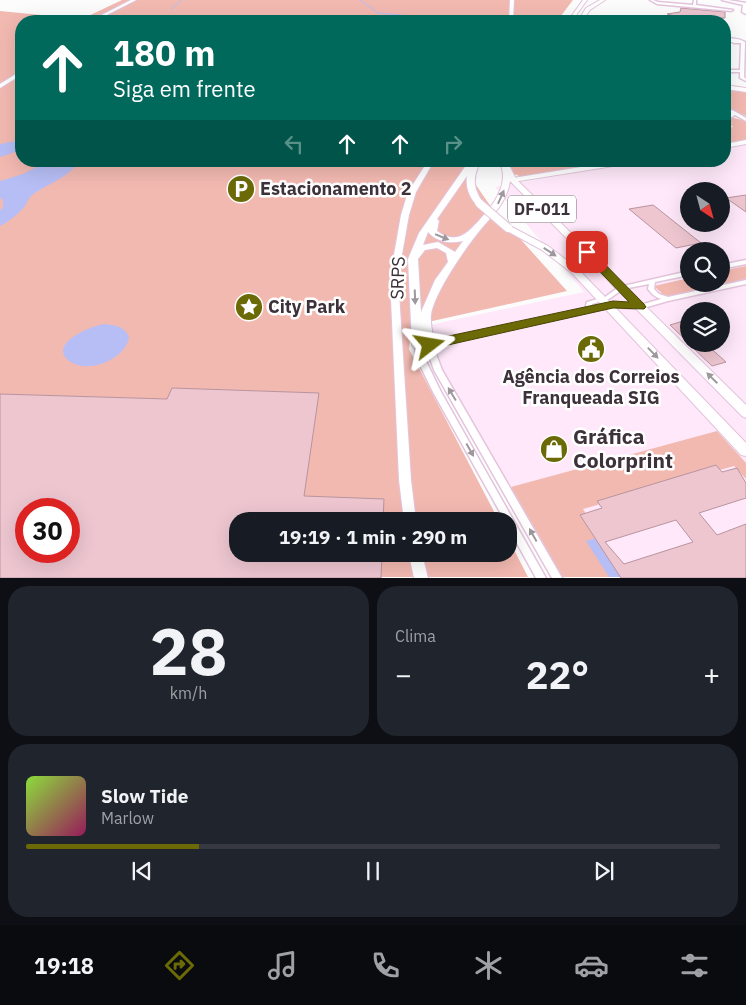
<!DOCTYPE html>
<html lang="pt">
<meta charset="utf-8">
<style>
:root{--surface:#171b24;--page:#20242c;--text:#f1f3f6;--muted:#9ea1a6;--line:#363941;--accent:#6b6a06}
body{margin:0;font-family:"IBM Plex Sans",sans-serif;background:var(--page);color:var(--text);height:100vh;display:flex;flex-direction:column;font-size:19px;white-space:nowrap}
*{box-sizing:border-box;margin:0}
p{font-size:16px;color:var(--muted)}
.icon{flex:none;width:28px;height:28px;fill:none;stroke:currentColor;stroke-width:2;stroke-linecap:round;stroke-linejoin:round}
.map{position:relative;height:578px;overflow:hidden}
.side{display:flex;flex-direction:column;gap:8px;padding:8px;background:#0d0f14;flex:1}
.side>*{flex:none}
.guide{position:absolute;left:15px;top:15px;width:716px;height:152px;border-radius:20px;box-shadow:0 5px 20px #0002;background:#00695c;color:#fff;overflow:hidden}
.needle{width:32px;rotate:144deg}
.fabs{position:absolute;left:680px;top:182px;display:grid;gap:10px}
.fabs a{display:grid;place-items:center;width:50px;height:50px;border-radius:50%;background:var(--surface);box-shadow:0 5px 20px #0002;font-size:25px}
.speed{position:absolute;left:15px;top:498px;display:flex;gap:10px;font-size:25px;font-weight:700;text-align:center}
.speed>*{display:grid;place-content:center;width:65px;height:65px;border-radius:50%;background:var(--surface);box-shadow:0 5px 20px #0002;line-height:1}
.speed .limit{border:8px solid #d22;background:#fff;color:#111}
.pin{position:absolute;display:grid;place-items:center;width:42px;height:42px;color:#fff;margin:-21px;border-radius:10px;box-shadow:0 2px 8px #0006}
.me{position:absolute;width:55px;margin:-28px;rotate:76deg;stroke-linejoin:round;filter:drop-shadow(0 0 4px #0008)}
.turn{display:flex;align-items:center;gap:18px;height:105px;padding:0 15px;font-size:22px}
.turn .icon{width:65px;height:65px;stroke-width:2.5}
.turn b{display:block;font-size:35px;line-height:42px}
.lanes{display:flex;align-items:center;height:48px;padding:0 15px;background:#0003;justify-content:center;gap:25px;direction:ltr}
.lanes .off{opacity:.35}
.big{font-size:38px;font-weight:700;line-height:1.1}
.side .widget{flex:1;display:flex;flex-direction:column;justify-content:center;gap:8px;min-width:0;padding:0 18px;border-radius:20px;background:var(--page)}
.side .dial{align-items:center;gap:0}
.dial b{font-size:65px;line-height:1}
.song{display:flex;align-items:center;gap:15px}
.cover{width:60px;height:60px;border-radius:8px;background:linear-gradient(135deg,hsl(90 70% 55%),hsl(330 70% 35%))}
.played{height:5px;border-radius:2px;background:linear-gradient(90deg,var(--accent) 25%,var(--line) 25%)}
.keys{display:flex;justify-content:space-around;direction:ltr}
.heat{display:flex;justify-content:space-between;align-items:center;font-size:28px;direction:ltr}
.side .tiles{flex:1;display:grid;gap:8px;grid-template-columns:1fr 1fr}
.widget:last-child{grid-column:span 2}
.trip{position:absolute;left:229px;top:512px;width:288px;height:50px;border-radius:20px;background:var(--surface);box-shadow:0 5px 20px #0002;font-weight:700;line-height:50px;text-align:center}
.tab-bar{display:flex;height:80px;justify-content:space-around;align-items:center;background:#090b0e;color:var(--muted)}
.tab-bar .icon{width:35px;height:35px}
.tab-bar .on{color:var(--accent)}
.tab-bar b{font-size:22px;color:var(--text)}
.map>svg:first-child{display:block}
.built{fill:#fee8f9;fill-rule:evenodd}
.green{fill:#f2b9b1;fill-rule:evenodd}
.water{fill:#b7bef5}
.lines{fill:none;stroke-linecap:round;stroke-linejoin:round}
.stream{stroke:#b7bef5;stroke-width:1}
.building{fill:#edc6d0;stroke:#b9949e;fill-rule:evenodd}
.street-casing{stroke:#e3c4dc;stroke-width:3}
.secondary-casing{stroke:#e3c4dc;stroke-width:2}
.primary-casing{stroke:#e3c4dc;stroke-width:2}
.street{fill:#fff;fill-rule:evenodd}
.secondary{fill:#fff;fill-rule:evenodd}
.primary{fill:#fff;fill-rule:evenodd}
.primary-bridge-casing{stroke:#e3c4dc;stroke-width:10;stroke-linecap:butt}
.primary-bridge{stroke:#fff;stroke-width:8}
.oneway{fill:#9e989c}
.route{fill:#6b6a06;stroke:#464504}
.labels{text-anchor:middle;stroke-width:5;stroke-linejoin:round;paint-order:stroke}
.shield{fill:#fff;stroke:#776f75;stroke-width:1}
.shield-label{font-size:16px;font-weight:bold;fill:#3d313a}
.poi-label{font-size:18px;font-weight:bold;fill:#3d313a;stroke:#fff;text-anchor:start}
.street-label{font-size:18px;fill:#3d313a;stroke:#fff}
.near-poi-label{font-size:21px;font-weight:bold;fill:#3d313a;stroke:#fff;text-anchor:start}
</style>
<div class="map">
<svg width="746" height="578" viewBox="0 0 746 578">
<rect width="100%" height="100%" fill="#fcfcfc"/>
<!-- built -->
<path class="built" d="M746 143V577H558L416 328 584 292 495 187 643 161H725V147ZM689 191H721V224H689ZM689 251H721V284H689ZM689 311H721V344H689Z"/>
<!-- green -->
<g class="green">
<path d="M122 0H573L557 21H21V161H466L465 169 489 204 567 291 428 322 411 332 409 349 499 521H238V554H508V538L528 577H0V11L82 19ZM26 509H69V551H26Z"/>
<polygon points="725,88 746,91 746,116 728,108 729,100 725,97"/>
<polygon points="725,118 734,118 746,121 746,141 725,144 725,128 733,127 725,121"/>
<polygon points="508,161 619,161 522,177 514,174"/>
<polygon points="746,266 746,279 666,297 654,286 689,278 689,284 721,284 721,271"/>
<polygon points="717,431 746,463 746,479 734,466 583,509 626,577 562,577 511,487"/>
</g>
<!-- water -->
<g class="water">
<polygon points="21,140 21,150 0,157 0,144"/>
<path d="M48 161H57L53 164 58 168 68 163V161H79C69 178 46 184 31 196 28 199 27 203 25 206 18 214 9 222 0 226V210L3 208V200L0 198V181L23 174Z"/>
<path d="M104 324C115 325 124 326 129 337 126 359 88 375 69 361 47 343 92 326 104 324Z"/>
<polygon points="599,537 625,577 609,577 586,541"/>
</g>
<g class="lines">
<!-- stream -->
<g class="stream">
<polyline points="360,0 378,13 410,16"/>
<polyline points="171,9 182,0"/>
<polyline points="419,17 472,19"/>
</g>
</g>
<!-- building -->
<g class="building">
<polygon points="681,8 725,12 725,18 715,18 715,21 675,21 674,18 678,17 667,14 680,12"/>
<polygon points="746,195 746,212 726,198"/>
<polygon points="653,205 657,208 701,243 676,248 629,209"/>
<polygon points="683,321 689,327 689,343 670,325"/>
<polygon points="689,344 706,344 726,362 712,366"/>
<path d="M172 388 319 393 304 496 384 499 383 521H238V554H382L381 578H0V394L167 399ZM26 509H69V551H26Z"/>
<path d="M716 465 722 472 737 468 746 483V498L699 513 717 535 746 524V578H621L580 515 602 508 597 501ZM676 520 693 542 624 564 605 542Z"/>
</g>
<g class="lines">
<defs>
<g id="street">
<polygon points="650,0 653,0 658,2 693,5 694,0 696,0 696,5 733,10 731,11 657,4"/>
<polygon points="722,0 728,0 746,3 746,14 742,12 743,5"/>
<path d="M725 37C733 40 737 37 745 42L744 77 746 79V81L740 78V72H725V70H740L741 43H734L725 39Z"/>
<polygon points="725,108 734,111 746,118 746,121 735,115 732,117 725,117 725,115 730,115 731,113 725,111"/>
<polygon points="746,260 746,264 721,269 721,265"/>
<path d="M689 271V275L655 282 654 289 659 294 668 297 746 280V284L668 301 640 309 613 307 433 346 442 370 562 578H552L434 370 426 347H422L425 359 441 392 546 578H536L508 527V521H505L433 392 417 359 415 345 416 343H429L585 309 587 302 605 297 619 287ZM649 284 648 289C652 294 655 297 661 299L640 305 613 303 592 308V304L609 299 623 289Z"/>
</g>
<g id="secondary">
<polygon points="131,0 136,0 95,21 90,21"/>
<polygon points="510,0 514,0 513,21 509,21"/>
<polygon points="21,71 21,75 0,88 0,84"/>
<polygon points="725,85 746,88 746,92 725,89"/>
<polygon points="746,140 746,144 725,148 725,144"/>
<polygon points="428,161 434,161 416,192 409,215 398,277 411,480 416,521 404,521 399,480 390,277 401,215 408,192"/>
<polygon points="618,161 635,161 632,163 513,182 510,180 513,178"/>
<polygon points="409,554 422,554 428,578 414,578"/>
</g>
<g id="primary">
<polygon points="583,0 587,0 572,21 568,21"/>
<polygon points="600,0 605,0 590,10 582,21 578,21 586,8"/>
<path d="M469 161H477L474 165 478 167C472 182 475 190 483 203L479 206C470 201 465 186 467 176L437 219 439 221 437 231C457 246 469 232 482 217 496 202 510 181 499 161H507L516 179 746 405V418L742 416 510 181C507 201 494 214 481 229 466 247 434 293 431 315 430 325 433 335 435 345L433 348H425L423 345 422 348H414L412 345 408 259 419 233ZM428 232C437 242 450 244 463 241L455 252 438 242 423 245ZM437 248 446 253 448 262 435 280 421 312 418 259 425 250Z"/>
<polygon points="508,225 548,246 578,269 746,443 746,456 741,455 572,273 542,250 505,230 504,228 505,226"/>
</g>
</defs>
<!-- street casing -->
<use href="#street" class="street-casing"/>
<!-- secondary casing -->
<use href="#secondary" class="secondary-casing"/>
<!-- primary casing -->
<use href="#primary" class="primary-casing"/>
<!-- street -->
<use href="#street" class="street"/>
<!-- secondary -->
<use href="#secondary" class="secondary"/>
<!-- primary -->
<use href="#primary" class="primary"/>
<defs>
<polyline id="primary-bridge" points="479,203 508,228"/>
</defs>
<!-- primary-bridge casing -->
<use href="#primary-bridge" class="primary-bridge-casing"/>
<!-- primary-bridge -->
<use href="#primary-bridge" class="primary-bridge"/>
</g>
<!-- one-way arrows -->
<defs><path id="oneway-solid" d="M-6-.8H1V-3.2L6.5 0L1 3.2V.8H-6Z" transform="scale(1.25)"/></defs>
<g class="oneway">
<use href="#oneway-solid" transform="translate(501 197) rotate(-66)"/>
<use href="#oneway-solid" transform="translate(442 237) rotate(22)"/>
<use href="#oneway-solid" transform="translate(550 252) rotate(33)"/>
<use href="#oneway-solid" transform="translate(415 297) rotate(88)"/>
<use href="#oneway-solid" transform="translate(653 353) rotate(46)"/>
<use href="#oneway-solid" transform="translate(712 378) rotate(-135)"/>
<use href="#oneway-solid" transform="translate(452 394) rotate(-121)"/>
<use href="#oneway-solid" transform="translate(470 450) rotate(61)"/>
<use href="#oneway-solid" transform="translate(533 535) rotate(-119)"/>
</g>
<!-- route -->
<polygon class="route" points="587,249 591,250 644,304 646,307 644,309 613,308 430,349 423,345 430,340 613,301 629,302 583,254 582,252"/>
<!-- icons -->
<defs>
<symbol id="parking-disc" viewBox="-11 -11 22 22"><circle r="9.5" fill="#6b6a06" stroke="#fff"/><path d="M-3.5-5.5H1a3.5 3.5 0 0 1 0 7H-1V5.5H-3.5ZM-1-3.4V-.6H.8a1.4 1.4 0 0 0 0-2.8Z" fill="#fff"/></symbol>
<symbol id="sight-disc" viewBox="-11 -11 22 22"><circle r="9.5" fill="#6b6a06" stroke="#fff"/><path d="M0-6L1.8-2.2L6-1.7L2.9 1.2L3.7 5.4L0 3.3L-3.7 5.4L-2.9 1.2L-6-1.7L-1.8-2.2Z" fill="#fff"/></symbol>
<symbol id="civic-disc" viewBox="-11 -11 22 22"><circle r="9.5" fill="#6b6a06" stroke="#fff"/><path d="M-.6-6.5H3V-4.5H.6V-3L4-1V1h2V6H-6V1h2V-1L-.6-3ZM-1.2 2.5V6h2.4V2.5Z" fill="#fff"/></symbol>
<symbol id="shop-disc" viewBox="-11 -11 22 22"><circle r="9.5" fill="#6b6a06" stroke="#fff"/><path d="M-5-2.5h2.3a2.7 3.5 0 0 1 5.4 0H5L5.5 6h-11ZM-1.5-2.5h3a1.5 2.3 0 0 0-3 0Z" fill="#fff"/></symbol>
</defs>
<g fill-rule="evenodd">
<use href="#parking-disc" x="225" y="173" width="32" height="32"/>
<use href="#sight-disc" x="233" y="291" width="32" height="32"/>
<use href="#civic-disc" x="575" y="333" width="32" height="32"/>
<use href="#shop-disc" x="538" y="433" width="32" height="32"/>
</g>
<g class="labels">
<!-- shield labels -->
<rect class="shield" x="508" y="195.5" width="68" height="27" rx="4"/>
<g class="shield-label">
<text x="542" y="215">DF-011</text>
</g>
<!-- poi labels -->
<g class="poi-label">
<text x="260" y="195">Estacionamento 2</text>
<text x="268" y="313">City Park</text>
<text x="591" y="383" text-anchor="middle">Agência dos Correios<tspan x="591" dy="21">Franqueada SIG</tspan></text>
</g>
<!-- street labels -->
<g class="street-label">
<text transform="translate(398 278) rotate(-88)" y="6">SRPS</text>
</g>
<!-- near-poi labels -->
<g class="near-poi-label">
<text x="573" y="444">Gráfica<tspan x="573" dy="24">Colorprint</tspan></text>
</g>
</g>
</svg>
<div class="fabs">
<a><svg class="needle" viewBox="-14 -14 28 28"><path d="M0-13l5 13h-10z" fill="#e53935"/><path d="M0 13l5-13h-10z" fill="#9ea1a6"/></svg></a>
<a><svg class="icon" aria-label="search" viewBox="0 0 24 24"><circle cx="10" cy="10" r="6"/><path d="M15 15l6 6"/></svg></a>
<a><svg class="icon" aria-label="layers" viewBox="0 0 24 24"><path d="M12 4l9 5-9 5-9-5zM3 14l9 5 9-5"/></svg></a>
</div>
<div class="speed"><div class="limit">30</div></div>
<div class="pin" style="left:587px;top:252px;background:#d93025"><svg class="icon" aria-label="arrive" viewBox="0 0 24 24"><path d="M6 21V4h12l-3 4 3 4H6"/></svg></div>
<svg class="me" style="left:430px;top:345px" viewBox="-20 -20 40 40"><path d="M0-17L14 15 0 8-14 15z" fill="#6b6a06" stroke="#fff" stroke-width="4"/></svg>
<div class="trip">19:19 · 1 min · 290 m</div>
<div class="guide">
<div class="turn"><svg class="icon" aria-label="ahead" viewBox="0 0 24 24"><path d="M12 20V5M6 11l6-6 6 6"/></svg><div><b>180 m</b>Siga em frente</div></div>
<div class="lanes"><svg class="icon off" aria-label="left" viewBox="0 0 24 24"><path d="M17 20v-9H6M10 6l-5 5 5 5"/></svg><svg class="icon" aria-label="ahead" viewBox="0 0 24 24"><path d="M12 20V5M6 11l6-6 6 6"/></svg><svg class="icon" aria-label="ahead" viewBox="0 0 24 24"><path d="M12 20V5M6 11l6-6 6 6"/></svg><svg class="icon off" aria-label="right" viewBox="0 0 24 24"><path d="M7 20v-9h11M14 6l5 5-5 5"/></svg></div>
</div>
</div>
<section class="side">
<div class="tiles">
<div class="widget dial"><b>28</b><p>km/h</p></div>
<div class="widget"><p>Clima</p>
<div class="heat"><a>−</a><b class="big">22°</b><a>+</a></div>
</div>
<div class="widget">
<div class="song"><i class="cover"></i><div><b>Slow Tide</b><p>Marlow</p></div></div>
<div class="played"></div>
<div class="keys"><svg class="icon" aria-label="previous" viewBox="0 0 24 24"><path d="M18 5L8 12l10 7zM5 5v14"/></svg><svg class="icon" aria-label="pause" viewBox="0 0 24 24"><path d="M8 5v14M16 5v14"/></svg><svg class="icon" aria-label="next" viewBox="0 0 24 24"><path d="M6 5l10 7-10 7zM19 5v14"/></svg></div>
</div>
</div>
</section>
<nav class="tab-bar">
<b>19:18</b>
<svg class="icon on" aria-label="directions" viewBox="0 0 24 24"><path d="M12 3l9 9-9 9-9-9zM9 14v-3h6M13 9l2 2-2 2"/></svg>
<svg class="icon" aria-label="music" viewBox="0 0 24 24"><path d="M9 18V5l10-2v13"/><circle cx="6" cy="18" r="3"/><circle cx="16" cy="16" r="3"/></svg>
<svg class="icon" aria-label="phone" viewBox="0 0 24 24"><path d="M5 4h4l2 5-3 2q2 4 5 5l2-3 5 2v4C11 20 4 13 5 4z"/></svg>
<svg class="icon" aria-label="climate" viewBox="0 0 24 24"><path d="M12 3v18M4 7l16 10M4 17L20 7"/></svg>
<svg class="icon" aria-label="car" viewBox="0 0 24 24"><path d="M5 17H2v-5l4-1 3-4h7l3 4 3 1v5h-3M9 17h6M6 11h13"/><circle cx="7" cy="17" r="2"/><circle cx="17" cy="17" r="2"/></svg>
<svg class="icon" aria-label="filters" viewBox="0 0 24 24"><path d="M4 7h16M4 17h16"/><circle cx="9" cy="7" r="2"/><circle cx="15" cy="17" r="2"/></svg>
</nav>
